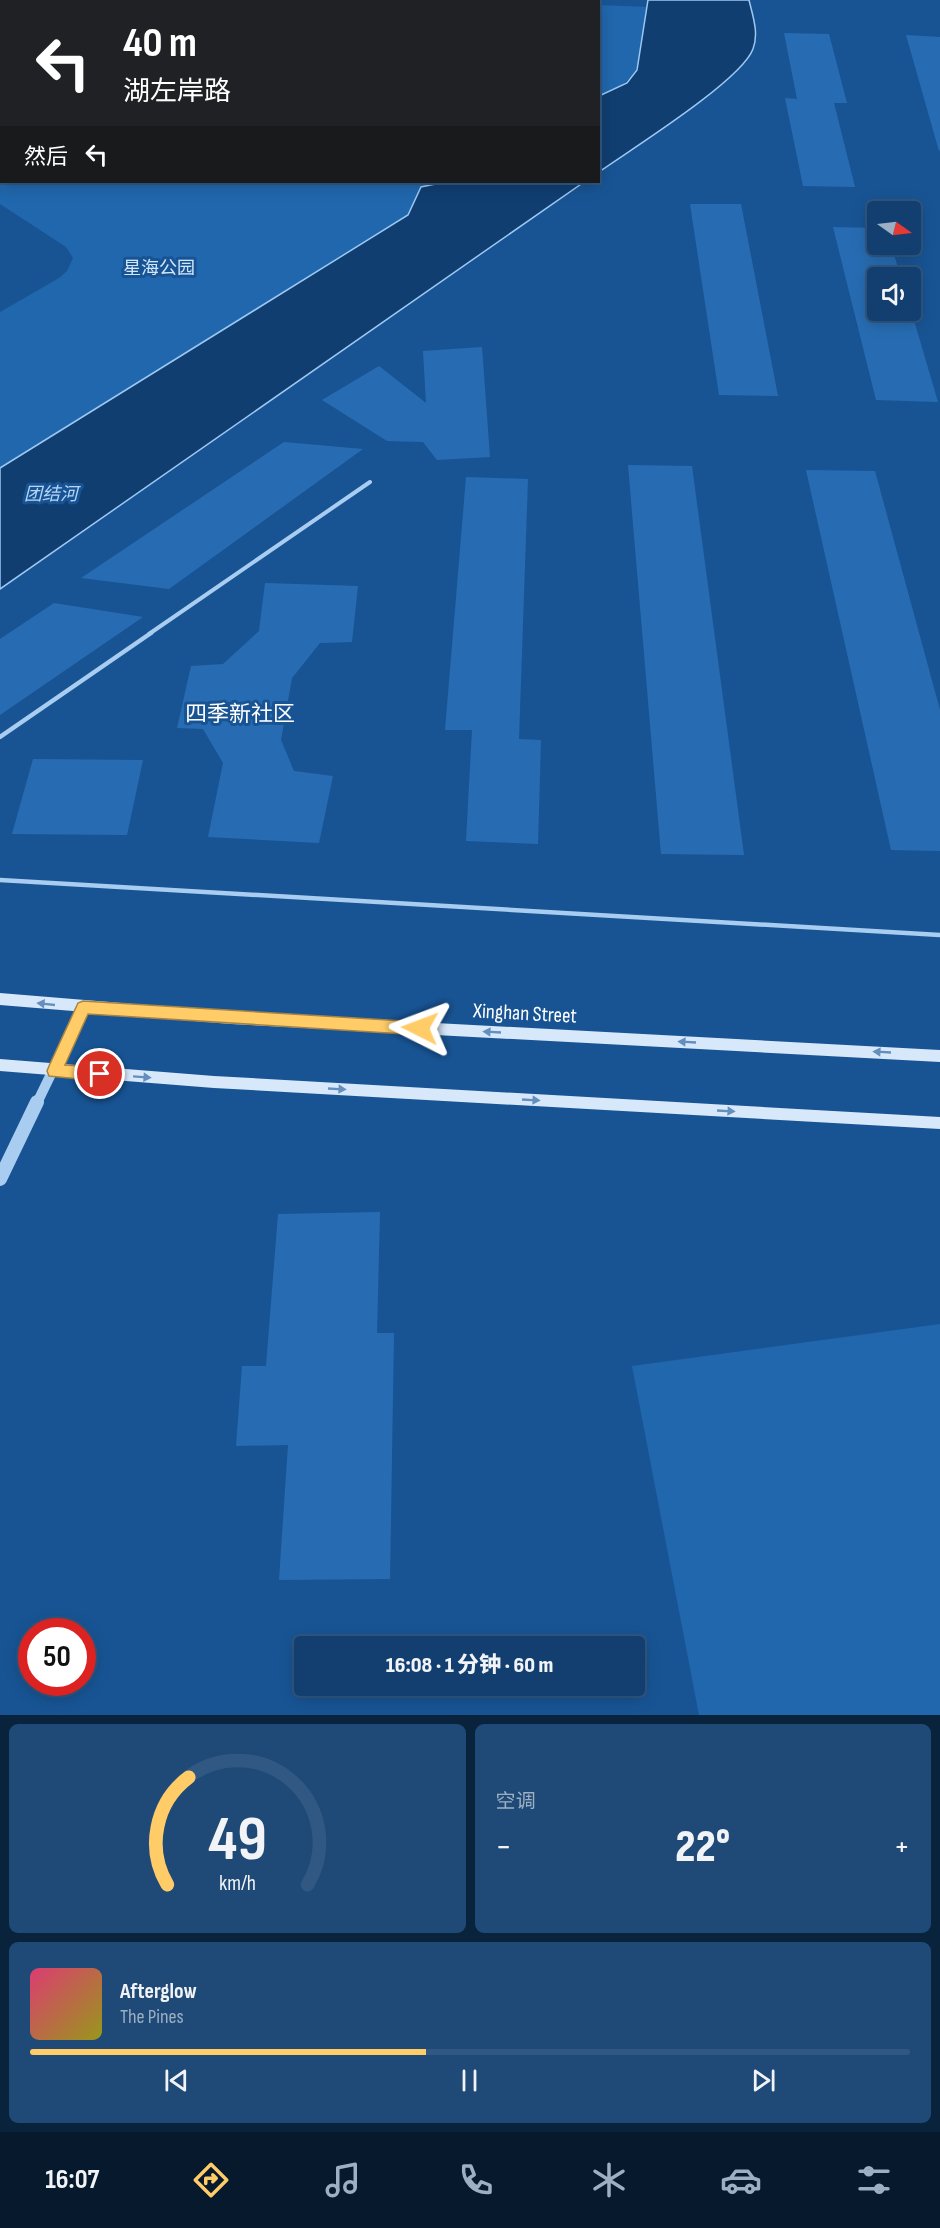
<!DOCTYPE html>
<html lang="zh">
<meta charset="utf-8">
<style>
:root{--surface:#123f6f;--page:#1f4a77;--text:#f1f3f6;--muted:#9cafc3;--line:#315882;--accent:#ffcc68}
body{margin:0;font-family:"Sofia Sans Condensed","Noto Sans SC",sans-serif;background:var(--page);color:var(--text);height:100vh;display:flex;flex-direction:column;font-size:22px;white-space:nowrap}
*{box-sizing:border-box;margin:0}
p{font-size:20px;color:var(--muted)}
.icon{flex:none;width:33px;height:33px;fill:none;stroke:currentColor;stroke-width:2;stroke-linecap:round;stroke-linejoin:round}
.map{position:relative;height:1715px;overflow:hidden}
.panel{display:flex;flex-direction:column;gap:9px;padding:9px;background:#0a233d;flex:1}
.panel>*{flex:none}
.guide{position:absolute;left:0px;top:0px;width:600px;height:183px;box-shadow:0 3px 15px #0003,0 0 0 2px var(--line);background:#202124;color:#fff;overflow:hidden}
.needle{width:39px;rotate:104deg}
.buttons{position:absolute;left:867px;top:201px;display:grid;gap:12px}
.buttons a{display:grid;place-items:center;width:54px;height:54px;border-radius:6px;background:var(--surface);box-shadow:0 3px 15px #0003,0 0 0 2px var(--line);font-size:30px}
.speed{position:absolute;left:18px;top:1618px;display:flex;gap:12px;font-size:30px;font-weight:700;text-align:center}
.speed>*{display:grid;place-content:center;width:78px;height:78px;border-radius:50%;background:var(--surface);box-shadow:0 3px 15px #0003,0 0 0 2px var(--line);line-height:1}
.speed .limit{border:9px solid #d22;background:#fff;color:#111}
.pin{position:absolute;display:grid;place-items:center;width:51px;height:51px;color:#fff;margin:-26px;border:3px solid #fff;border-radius:50%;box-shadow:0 2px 6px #0007}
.me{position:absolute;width:66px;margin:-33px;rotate:273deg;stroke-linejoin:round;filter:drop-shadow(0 0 4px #0008)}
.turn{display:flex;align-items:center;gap:21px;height:126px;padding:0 24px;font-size:27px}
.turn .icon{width:78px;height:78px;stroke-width:2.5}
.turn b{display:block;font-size:42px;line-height:51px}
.then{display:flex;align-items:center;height:57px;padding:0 24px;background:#0003;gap:12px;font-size:22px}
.big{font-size:45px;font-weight:800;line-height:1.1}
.panel .card{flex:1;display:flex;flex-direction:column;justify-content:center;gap:9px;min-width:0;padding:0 21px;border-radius:9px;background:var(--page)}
.panel .dial{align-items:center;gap:0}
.dial svg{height:156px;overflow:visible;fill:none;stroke:var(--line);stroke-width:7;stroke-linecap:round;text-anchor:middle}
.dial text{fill:var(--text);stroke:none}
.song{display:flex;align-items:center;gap:18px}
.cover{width:72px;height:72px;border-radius:9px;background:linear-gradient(135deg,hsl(340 70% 55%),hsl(60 70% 35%))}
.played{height:6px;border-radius:3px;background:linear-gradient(90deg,var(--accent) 45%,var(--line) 45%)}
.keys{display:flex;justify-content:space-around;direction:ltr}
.heat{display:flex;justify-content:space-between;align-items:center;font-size:33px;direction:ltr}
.panel .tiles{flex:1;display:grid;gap:9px;grid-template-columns:1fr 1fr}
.card:last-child{grid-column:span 2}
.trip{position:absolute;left:294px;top:1636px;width:351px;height:60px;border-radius:6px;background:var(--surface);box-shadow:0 3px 15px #0003,0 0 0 2px var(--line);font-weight:800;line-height:60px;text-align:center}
.tab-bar{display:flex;height:96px;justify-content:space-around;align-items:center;background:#07192c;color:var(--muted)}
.tab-bar .icon{width:42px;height:42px}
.tab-bar .on{color:var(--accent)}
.tab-bar b{font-size:27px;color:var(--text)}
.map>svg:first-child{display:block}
.green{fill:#2167ad}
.water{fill:#103e71;stroke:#9cc8f2;stroke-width:1.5}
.building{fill:#276cb2}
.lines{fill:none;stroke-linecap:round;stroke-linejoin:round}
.service-far1{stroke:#a9cdf0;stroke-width:4}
.service{stroke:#a9cdf0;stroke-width:4.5}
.tertiary-far1{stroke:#a9cdf0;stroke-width:10}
.tertiary{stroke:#a9cdf0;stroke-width:14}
.secondary{fill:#d7e8fb;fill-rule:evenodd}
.oneway{fill:#648fbd}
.route{fill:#ffcc68;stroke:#a68544;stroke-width:1.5}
.labels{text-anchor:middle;stroke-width:6;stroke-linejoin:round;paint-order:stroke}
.far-park-label{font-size:18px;fill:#d0e6fb;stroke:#185494}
.far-water-label{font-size:18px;font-style:italic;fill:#b5d6f7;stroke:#185494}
.street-label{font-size:21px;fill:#fff;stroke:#185494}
.neighbourhood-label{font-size:22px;fill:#fff;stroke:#185494}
</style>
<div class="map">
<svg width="940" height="1715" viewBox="0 0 940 1715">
<rect width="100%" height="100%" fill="#185494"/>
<!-- green -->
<g class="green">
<polygon points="12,0 486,0 517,1 10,1"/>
<path d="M599 5 649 7C641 52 648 79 599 96Z"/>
<polygon points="1,9 2,182 445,182 421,187 408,215 0,468 0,312 59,278 67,271 73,258 66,247 0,204"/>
<polygon points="940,1324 940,1715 699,1715 632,1366"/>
</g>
<!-- water -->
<g class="water">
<path d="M648 0H749C753 17 759 33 753 49 741 81 630 150 599 172V96L627 83 637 70Z"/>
<polygon points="445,182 584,182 0,589 0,468 408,215 421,187"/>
</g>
<!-- building -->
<g class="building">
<polygon points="784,33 829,34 847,103 834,103 855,187 803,186 785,98 797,99"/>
<polygon points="906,35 940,37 940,150 939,151"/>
<polygon points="690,204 741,204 778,396 719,395"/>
<polygon points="833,227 878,228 878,244 891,244 901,278 878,278 878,310 911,310 938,402 876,400"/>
<polygon points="482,347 490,457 437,460 423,442 387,441 322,400 379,366 426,403 423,351"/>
<polygon points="284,442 363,449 169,589 81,578"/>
<polygon points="628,465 692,466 744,855 661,854"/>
<polygon points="806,470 875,471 940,710 940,851 891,850"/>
<polygon points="466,477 528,479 519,739 541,740 538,844 466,841 472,730 445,730"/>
<polygon points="265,583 358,586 352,642 320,643 292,678 281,740 294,771 333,776 319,843 208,837 223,763 203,729 177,728 191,666 223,664 259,631"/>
<polygon points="54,603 143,617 0,715 0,639"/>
<polygon points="33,759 143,760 127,835 12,834"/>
<polygon points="380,1212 377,1333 394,1333 390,1579 279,1580 288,1445 236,1446 242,1366 266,1366 278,1214"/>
</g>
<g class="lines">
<!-- service-far1 -->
<polyline class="service-far1" points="149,634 370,482"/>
<!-- service -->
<g class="service">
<polyline points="0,737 151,633"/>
<polyline points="0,880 940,935"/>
</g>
<!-- tertiary-far1 -->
<polyline class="tertiary-far1" points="37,1103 83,1008"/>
<!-- tertiary -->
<polyline class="tertiary" points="0,1179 37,1102"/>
<!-- secondary -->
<g class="secondary">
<polygon points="0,993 231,1012 940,1050 940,1062 231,1024 0,1005"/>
<polygon points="0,1059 214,1076 940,1117 940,1129 214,1088 0,1071"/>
</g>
</g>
<!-- one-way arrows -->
<defs><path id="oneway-solid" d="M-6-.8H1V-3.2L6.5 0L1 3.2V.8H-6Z" transform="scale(1.5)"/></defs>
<g class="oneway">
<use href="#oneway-solid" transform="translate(46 1004) rotate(-174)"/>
<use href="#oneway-solid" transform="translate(492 1032) rotate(-177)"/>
<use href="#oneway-solid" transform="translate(687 1042) rotate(-177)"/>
<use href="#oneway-solid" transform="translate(882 1052) rotate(-177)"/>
<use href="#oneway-solid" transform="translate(142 1077) rotate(4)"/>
<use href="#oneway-solid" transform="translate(337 1089) rotate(3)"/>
<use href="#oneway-solid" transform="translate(531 1100) rotate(3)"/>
<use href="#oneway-solid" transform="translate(726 1111) rotate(3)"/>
</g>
<!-- route -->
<polygon class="route" points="83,1001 420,1022 425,1024 428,1028 425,1033 420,1035 88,1014 65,1065 100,1067 105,1069 108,1074 105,1079 100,1081 49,1076 47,1071 49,1066 78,1003"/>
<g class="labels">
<!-- far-park labels -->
<g class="far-park-label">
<text x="159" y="274">星海公园</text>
</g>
<!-- far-water labels -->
<g class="far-water-label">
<text x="51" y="500">团结河</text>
</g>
<!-- street labels -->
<g class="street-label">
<text transform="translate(525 1013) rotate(3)" y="7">Xinghan Street</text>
</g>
<!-- neighbourhood labels -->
<g class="neighbourhood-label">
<text x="240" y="721">四季新社区</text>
</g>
</g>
</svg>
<div class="buttons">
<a><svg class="needle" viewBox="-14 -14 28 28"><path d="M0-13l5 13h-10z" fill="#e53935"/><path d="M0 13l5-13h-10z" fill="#9cafc3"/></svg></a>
<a><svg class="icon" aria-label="sound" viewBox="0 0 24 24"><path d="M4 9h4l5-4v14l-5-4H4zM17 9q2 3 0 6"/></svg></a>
</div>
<div class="speed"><div class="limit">50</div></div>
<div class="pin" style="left:100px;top:1074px;background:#d93025"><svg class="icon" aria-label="arrive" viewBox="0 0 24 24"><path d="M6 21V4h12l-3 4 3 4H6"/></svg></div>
<svg class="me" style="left:420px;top:1028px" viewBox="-20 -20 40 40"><path d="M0-17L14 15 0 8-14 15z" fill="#ffcc68" stroke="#fff" stroke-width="4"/></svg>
<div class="trip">16:08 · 1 分钟 · 60 m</div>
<div class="guide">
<div class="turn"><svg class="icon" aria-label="left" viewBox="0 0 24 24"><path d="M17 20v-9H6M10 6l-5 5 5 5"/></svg><div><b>40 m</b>湖左岸路</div></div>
<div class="then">然后<svg class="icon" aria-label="left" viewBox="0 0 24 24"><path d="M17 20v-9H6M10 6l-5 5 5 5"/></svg></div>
</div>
</div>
<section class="panel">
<div class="tiles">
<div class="card dial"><svg viewBox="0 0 100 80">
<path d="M14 69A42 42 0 1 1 86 69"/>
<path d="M14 69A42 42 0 0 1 25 14" stroke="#ffcc68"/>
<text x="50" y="56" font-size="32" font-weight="700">49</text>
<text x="50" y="72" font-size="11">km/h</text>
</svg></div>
<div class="card"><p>空调</p>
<div class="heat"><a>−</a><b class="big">22°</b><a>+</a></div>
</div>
<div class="card">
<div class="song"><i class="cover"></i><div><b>Afterglow</b><p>The Pines</p></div></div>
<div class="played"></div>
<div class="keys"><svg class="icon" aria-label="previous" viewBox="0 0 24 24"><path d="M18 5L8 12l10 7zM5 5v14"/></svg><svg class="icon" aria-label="pause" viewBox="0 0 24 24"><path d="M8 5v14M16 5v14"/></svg><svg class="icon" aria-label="next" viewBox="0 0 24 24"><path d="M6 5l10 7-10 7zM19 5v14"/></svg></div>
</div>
</div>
</section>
<nav class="tab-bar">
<b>16:07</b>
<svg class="icon on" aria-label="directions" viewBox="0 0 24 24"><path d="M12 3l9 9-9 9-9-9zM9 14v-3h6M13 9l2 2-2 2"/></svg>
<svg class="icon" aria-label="music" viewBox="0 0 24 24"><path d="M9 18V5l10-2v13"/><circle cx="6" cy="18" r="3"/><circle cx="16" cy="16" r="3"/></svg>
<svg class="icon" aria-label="phone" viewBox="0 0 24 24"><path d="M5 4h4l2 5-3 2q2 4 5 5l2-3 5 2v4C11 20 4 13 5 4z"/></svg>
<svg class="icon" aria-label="climate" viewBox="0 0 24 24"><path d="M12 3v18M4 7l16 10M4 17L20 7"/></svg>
<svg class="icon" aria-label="car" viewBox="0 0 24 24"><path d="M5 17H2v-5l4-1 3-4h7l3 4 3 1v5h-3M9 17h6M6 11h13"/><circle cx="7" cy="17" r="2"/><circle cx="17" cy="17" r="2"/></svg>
<svg class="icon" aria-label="filters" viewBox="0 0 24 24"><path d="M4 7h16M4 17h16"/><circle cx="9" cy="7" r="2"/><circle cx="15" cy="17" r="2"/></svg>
</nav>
